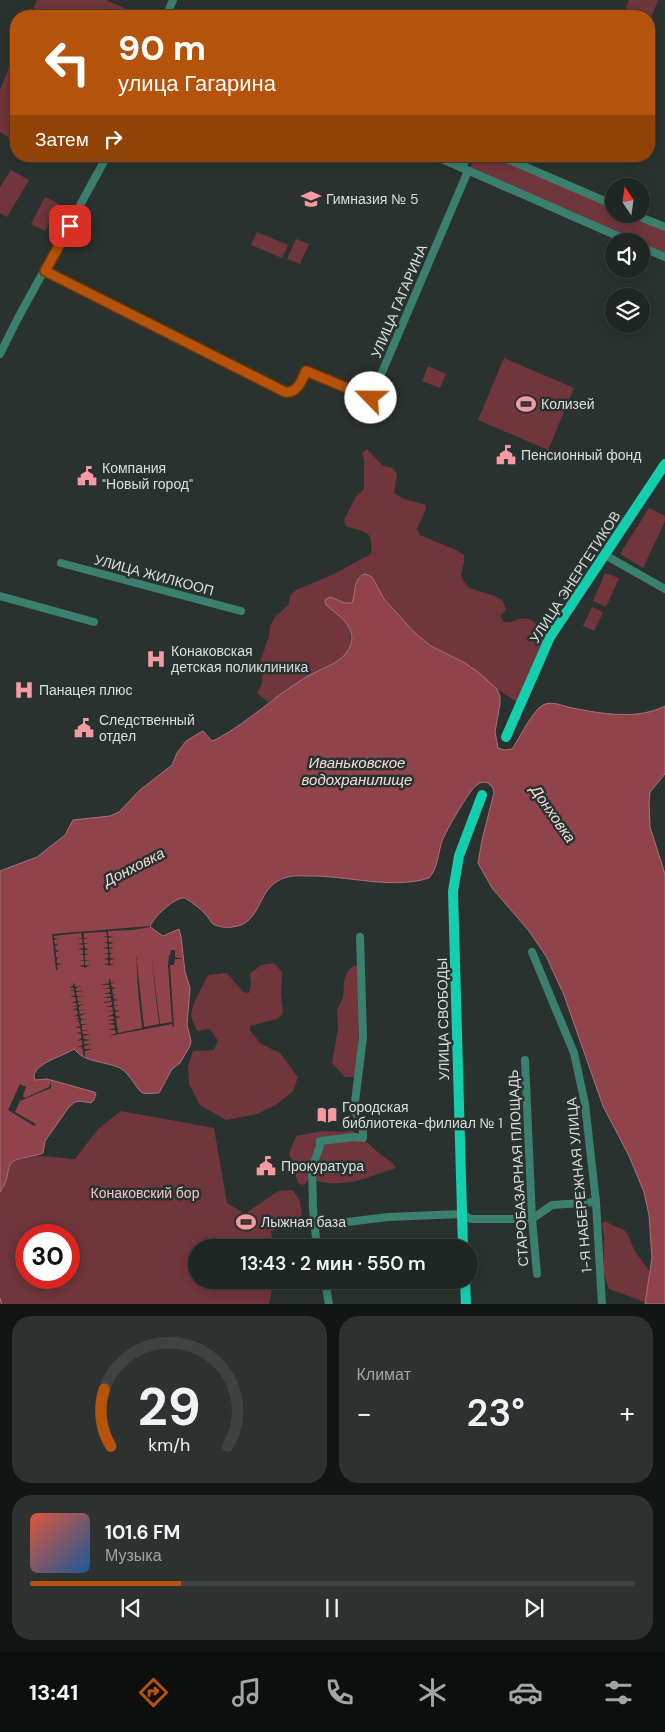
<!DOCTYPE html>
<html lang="ru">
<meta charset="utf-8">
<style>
:root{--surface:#202624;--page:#2d3231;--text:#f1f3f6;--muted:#a2a5a6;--line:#3d4341;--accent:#b45309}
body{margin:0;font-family:"DM Sans",sans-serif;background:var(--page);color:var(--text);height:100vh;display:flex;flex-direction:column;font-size:19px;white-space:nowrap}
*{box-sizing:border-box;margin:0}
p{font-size:16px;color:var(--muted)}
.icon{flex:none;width:28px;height:28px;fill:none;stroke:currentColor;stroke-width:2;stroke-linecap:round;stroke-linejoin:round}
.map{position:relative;height:1304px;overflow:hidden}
.sheet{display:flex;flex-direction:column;gap:12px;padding:12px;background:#121514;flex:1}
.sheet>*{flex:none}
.top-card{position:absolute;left:10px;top:10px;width:645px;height:152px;border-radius:20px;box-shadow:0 2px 12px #0003,0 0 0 1px var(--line);background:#b45309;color:#fff;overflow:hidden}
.needle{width:32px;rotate:347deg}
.controls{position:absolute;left:605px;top:178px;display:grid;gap:10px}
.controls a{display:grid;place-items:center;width:45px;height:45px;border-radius:50%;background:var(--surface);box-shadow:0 2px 12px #0003,0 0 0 1px var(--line);font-size:25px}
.speed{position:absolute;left:15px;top:1224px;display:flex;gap:10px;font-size:25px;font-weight:700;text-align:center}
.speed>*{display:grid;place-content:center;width:65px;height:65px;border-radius:50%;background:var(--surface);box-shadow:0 2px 12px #0003,0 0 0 1px var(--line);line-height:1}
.speed .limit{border:8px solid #d22;background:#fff;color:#111}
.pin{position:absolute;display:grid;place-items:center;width:42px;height:42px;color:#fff;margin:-21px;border-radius:10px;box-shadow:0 2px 8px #0006}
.me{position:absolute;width:55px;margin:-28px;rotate:293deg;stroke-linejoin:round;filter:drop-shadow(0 0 4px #0008)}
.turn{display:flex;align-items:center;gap:18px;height:105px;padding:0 25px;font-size:22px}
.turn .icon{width:65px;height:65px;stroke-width:2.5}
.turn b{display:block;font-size:35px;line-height:42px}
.then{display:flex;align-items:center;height:48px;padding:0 25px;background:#0003;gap:10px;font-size:19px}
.big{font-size:38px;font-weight:600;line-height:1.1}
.sheet .card{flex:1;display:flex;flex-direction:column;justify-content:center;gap:8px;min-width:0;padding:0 18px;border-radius:20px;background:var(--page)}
.sheet .dial{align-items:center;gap:0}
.dial svg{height:130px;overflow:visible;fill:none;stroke:var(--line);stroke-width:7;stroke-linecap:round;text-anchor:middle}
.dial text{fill:var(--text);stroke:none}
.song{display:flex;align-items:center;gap:15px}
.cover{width:60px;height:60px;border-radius:8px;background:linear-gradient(135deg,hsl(10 70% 55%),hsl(210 70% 35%))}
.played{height:5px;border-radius:2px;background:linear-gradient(90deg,var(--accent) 25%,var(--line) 25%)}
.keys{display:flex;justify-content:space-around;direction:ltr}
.heat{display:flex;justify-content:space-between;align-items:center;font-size:28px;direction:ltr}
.sheet .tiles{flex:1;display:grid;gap:12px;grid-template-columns:1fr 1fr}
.card:last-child{grid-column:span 2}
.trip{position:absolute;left:188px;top:1239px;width:290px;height:50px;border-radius:25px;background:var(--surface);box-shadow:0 2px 12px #0003,0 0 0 1px var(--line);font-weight:600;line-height:50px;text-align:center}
.menu{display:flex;height:80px;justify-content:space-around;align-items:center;background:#0d0f0e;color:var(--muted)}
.menu .icon{width:35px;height:35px}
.menu .selected{color:var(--accent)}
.menu b{font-size:22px;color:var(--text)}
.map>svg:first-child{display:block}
.green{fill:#70363c;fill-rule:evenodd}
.water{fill:#91434c;stroke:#a77278}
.pier{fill:#2a3230}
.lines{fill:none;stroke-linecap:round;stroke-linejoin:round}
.stream{stroke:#a77278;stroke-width:1}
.minor{stroke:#3b806f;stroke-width:8}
.major{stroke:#14ceae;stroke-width:10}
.route-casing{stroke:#753606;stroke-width:12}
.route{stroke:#b45309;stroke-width:9}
.labels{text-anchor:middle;stroke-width:5;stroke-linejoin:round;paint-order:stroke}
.poi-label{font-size:14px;fill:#dbdfde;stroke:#2a3230;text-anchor:start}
.street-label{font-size:14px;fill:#dbdfde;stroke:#2a3230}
.park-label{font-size:14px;fill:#f4c5c7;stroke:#2a3230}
.water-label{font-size:15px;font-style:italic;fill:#f4dcdd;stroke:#2a3230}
</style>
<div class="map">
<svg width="665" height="1305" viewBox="0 0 665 1305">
<rect width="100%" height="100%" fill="#2a3230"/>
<!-- green -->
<g class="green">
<polygon points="37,0 106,0 142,16 30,16"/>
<polygon points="629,0 658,0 649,23 649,16 623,16"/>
<polygon points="16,50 16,142 0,132 0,90"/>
<polygon points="475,156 491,156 614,209 614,214 626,214 665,231 665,253 641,243 641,241 637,241 470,168"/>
<polygon points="11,170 29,180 7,217 0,213 0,187"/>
<polygon points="45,197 59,204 45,231 31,224"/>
<polygon points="257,232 288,245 282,258 251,245"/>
<polygon points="296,239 309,244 300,264 287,259"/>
<polygon points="504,358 574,388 548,450 478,420"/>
<polygon points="428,366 446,374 440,388 422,381"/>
<path d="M367 449 383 466 393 468 397 474 394 493 404 499 426 505C426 514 420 520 417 529L420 535 458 551 464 555V563L461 574 462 579 469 588 495 596 503 601 506 610 500 616 504 622C511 623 513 621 520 619 533 616 544 629 543 642L517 702 497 689 465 663 431 646 416 634 384 599 372 577 365 574 360 575 357 578 352 603H345L330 597 325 600 326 605 347 622 350 631 351 643 346 655 336 663 321 670 268 702 257 693C263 683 265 678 258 668L269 636 270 626 275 617 289 604 290 596 296 590 332 575 371 554C374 530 366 533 346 526L344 520 355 498 364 489V460L362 453Z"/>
<polygon points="649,508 665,516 665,521 643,568 620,554"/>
<polygon points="605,573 619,578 606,607 593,601"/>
<polygon points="592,607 603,612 594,631 583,626"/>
<polygon points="274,963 282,972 281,994 283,1013 277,1019 250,1026 250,1031 261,1044 280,1053 298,1077 293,1091 276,1105 257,1114 226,1120 200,1105 189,1084 188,1066 193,1051 214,1050 218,1041 210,1029 197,1031 191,1017 193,1005 208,975 227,973 243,992 249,993 251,984 250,974 261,965"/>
<path d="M355 965 359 967C359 1004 360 1040 356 1077H345L332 1063 338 1029 337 1010 343 998 344 982 347 972Z"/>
<path d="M121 1111 214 1128 227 1203 245 1214 278 1191 293 1190 300 1201 302 1215 290 1225 271 1231 273 1247 196 1248V1280H274L269 1304 0 1305V1192L6 1180 10 1164C27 1151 56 1158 75 1159L99 1128ZM26 1235H69V1278H26Z"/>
<path d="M351 1130C363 1137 370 1146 380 1154 386 1159 392 1161 396 1168 363 1178 345 1190 309 1179L304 1185 298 1183 289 1154 296 1136 323 1131 344 1132Z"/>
<path d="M606 1221C611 1226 618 1227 624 1230 631 1236 630 1244 635 1251 640 1259 646 1265 651 1274L645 1302 609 1289 604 1273V1236L602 1223Z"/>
</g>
<!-- water -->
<path class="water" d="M365 574 372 577 384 599 416 634 431 646 465 663 478 672 497 689 500 696V704L495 732 498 748 504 750 512 749C519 739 533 710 543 705 552 700 565 707 573 708 602 714 638 720 665 706V774L650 792 649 801 650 827 665 874V1304H645L652 1258 649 1215 644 1192 629 1156 603 1106 564 995 546 956 529 931 492 888 478 863 482 840 494 793 493 788 488 783C484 782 480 782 477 785 469 790 446 831 442 841 438 853 438 868 429 878 390 890 347 875 307 876 301 876 294 875 288 877 255 884 264 925 232 927 226 928 218 927 213 924 210 922 209 917 206 915 200 908 193 903 185 898 176 896 152 918 150 927L163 936 179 929 181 937 185 972 190 988 187 1025 191 1041 190 1046 180 1063 172 1069 159 1093C154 1093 148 1094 143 1093 138 1092 130 1073 120 1068 105 1061 85 1063 74 1049 64 1056 28 1065 35 1080L47 1079 94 1092 96 1093 94 1100 91 1103 80 1101 75 1102 69 1107 45 1141 43 1153C35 1157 13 1157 10 1165 8 1168 8 1173 7 1177 6 1182 3 1187 0 1192V871L37 857 65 835 73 820 110 816 119 812 140 790 172 765 177 753 186 741 201 732 203 731 212 741 215 740C252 721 281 688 320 670 333 664 346 659 351 644 356 625 337 615 326 605L325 600 330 597 345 603H352C356 593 353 576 365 574Z"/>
<!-- pier -->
<g class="pier">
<polygon points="150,926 150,927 133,930 108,931 108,936 113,937 108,938 109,942 114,943 109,944 109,947 114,948 109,949 110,953 114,954 110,954 110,958 115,959 110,960 110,964 115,964 111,965 110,966 104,964 109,963 108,960 104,959 108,958 108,954 103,954 108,953 108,949 103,948 108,947 107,943 103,943 107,942 107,937 102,937 107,936 106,932 84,933 84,938 89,939 84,939 84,943 89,944 84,944 85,948 89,949 85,950 85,954 90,955 85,955 85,960 90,961 85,961 85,965 90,966 86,967 86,969 84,967 79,966 84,965 84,961 79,961 84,960 83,955 79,955 83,954 83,950 78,949 83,948 83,945 78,944 83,943 82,939 77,939 82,938 81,933 54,936 54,938 58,939 54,940 55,944 59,945 55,946 56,950 60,951 56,952 56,957 60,958 57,958 57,963 62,964 57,965 58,970 56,970 52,934"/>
<polygon points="171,950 175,950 175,957 183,959 175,959 174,965 170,965 174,1027 173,1027 172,1024 109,1036 116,1033 115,1030 108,1030 115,1028 114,1025 107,1024 114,1023 114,1021 107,1020 114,1019 113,1016 106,1017 113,1014 113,1011 106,1012 113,1010 112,1007 105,1007 112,1005 112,1002 104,1003 104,1002 111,1001 111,998 103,998 111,996 110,994 103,994 110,992 110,989 102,989 109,988 109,985 101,985 109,983 109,979 110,979 111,983 115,982 111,984 112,987 116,988 112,989 113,994 117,994 113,995 114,999 118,1000 114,1001 114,1005 119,1005 114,1006 115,1010 120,1011 115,1012 116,1016 121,1017 116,1018 118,1033 142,1028 138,990 136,953 144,1027 159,1024 151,952 160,1024 172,1022 168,965 169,955 170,955"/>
<polygon points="74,983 76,987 83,986 76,988 76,991 84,991 76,992 77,996 85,996 77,997 78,1001 85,1001 78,1002 78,1005 86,1004 79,1006 79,1010 87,1009 79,1011 80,1014 87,1013 80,1016 81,1019 88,1019 81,1020 81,1024 89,1024 82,1025 82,1030 90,1030 82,1031 83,1034 90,1034 83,1036 84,1039 91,1040 84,1041 84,1044 92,1044 84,1046 85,1049 92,1049 85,1051 85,1057 84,1057 82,1047 78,1047 82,1045 82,1040 77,1041 81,1038 81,1034 76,1033 81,1032 80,1028 75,1028 80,1026 79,1022 74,1022 79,1021 78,1019 74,1020 78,1018 78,1016 73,1017 78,1014 77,1010 72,1010 77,1008 77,1006 72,1007 77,1005 76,1003 72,1003 76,1001 75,997 70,997 75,995 74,991 69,991 74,990 74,988 69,988 73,986 73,984"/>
<polygon points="51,1081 51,1088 20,1101 15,1112 36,1124 34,1126 8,1110 20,1084 26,1087 23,1096 25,1098 49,1087"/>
</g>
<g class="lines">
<!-- stream -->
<polyline class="stream" points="0,1298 2,1305"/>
<!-- minor -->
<g class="minor">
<polyline points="166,16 173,0"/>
<polyline points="435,156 629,241"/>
<polyline points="500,156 614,205"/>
<polyline points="462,168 467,156"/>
<polyline points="633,214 665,227"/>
<polyline points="641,247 665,257"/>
<path d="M45 271 285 392C297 394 302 380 306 371L371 398 468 171"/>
<polyline points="0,354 18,318 107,156"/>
<polyline points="605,555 665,589"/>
<polyline points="61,563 241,611"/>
<polyline points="0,596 94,622"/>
<polyline points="532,952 574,1053 585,1104 596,1202 602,1305"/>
<polyline points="525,1060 532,1219 537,1274"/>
<polyline points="314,1226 388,1217 462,1214 471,1219 532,1219 552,1205 596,1202"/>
<polyline points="317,1248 313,1209 312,1168 320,1146 320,1141 354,1137 363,1138 363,1126 354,1110 363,1037 360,937"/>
<polyline points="325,1280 329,1305"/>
</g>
<!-- major -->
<g class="major">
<polyline points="506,737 550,637 665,464"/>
<polyline points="463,1248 453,891 459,856 482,795"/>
<polyline points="465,1280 466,1305"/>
</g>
</g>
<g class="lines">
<defs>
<path id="route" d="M70 226 45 271 285 392C297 394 302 380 306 371L371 398"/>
</defs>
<!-- route casing -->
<use href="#route" class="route-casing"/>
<!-- route -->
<use href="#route" class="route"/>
</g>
<!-- icons -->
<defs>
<symbol id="school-bare" viewBox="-9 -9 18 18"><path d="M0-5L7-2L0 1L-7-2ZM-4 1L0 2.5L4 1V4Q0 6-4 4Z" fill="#f49aa2" stroke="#2a3230" stroke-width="2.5" paint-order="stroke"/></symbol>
<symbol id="stadium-bare" viewBox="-9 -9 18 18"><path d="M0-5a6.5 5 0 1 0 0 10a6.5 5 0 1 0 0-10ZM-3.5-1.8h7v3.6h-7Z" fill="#f49aa2" stroke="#2a3230" stroke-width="2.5" paint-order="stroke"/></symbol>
<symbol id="civic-bare" viewBox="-9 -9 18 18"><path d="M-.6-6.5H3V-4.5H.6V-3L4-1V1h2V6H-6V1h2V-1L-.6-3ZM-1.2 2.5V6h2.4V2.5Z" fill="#f49aa2" stroke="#2a3230" stroke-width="2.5" paint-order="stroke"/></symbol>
<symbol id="hospital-bare" viewBox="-9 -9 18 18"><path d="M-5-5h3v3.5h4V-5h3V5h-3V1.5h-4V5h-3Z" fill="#f49aa2" stroke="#2a3230" stroke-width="2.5" paint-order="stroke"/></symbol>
<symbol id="library-bare" viewBox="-9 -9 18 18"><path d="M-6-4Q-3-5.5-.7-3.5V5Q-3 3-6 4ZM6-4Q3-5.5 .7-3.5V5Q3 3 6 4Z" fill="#f49aa2" stroke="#2a3230" stroke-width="2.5" paint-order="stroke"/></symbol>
</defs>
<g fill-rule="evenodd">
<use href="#school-bare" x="297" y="185" width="28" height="28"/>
<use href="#stadium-bare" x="512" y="390" width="28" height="28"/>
<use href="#civic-bare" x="492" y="441" width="28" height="28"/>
<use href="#civic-bare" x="73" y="462" width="28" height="28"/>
<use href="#hospital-bare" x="142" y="645" width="28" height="28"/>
<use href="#hospital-bare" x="10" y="676" width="28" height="28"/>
<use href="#civic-bare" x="70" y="714" width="28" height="28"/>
<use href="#library-bare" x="313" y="1101" width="28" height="28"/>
<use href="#civic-bare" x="252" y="1152" width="28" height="28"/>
<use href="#stadium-bare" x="232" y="1208" width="28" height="28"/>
</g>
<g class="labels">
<!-- poi labels -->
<g class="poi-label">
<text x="326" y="204">Гимназия № 5</text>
<text x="541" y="409">Колизей</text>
<text x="521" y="460">Пенсионный фонд</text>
<text x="102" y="473">Компания<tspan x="102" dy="16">"Новый город"</tspan></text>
<text x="171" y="656">Конаковская<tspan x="171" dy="16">детская поликлиника</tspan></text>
<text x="39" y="695">Панацея плюс</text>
<text x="99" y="725">Следственный<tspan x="99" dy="16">отдел</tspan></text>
<text x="342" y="1112">Городская<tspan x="342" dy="16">библиотека-филиал № 1</tspan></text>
<text x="281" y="1171">Прокуратура</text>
<text x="261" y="1227">Лыжная база</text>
</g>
<!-- street labels -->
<g class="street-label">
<text transform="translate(399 301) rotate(-67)" y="5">УЛИЦА ГАГАРИНА</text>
<text transform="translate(154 575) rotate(15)" y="5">УЛИЦА ЖИЛКООП</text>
<text transform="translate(575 577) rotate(-57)" y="5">УЛИЦА ЭНЕРГЕТИКОВ</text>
<text transform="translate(443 1019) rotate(-91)" y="5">УЛИЦА СВОБОДЫ</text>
<text transform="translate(518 1168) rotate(-93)" y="5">СТАРОБАЗАРНАЯ ПЛОЩАДЬ</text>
<text transform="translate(579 1185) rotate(-95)" y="5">1-Я НАБЕРЕЖНАЯ УЛИЦА</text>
</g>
<!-- park labels -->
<g class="park-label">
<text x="145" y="1198">Конаковский бор</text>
</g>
<!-- water labels -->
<g class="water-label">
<text x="357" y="768">Иваньковское<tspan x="357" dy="17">водохранилище</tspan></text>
<text transform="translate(553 814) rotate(55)" y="5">Донховка</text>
<text transform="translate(134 867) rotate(-27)" y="5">Донховка</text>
</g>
</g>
</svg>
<div class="controls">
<a><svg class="needle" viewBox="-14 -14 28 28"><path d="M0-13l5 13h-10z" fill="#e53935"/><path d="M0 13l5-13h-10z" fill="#a2a5a6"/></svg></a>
<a><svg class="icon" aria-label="sound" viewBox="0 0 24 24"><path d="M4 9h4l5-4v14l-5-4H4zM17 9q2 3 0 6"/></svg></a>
<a><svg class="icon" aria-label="layers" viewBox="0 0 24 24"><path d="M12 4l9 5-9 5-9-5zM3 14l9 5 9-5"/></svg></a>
</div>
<div class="speed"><div class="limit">30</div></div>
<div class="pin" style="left:70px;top:226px;background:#d93025"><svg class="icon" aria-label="arrive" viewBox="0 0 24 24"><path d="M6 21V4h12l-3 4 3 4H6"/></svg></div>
<svg class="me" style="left:371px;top:398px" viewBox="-20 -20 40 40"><circle r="19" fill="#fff"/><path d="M0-13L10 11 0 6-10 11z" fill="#b45309"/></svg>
<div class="trip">13:43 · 2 мин · 550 m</div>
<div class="top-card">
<div class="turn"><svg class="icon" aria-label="left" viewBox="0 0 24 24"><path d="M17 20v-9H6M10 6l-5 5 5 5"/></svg><div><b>90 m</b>улица Гагарина</div></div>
<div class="then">Затем<svg class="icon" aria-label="right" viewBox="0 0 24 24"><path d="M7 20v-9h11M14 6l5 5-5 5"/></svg></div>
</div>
</div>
<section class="sheet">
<div class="tiles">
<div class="card dial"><svg viewBox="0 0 100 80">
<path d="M14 69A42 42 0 1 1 86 69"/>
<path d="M14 69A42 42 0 0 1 10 34" stroke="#b45309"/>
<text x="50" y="56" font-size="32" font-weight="700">29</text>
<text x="50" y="72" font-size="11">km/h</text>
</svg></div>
<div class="card"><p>Климат</p>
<div class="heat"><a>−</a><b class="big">23°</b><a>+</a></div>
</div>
<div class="card">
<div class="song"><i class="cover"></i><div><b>101.6 FM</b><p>Музыка</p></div></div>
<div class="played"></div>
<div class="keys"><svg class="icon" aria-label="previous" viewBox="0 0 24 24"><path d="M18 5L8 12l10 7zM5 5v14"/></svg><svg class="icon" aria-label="pause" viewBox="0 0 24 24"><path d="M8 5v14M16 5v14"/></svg><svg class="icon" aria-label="next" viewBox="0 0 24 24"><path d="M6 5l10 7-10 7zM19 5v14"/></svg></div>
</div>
</div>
</section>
<nav class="menu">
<b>13:41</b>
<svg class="icon selected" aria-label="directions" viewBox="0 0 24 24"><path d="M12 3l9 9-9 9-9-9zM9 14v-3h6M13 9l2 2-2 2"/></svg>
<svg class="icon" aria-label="music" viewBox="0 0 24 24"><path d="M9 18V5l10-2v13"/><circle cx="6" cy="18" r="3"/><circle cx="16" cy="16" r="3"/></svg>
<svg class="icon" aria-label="phone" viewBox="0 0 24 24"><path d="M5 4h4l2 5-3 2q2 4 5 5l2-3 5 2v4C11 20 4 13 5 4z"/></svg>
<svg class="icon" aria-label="climate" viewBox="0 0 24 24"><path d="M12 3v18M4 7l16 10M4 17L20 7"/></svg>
<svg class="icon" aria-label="car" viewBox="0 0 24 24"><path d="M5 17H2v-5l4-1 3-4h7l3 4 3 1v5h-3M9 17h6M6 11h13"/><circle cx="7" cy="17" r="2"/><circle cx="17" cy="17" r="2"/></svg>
<svg class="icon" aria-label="filters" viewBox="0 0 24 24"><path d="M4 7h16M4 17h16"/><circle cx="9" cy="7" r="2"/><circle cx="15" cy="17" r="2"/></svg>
</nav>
